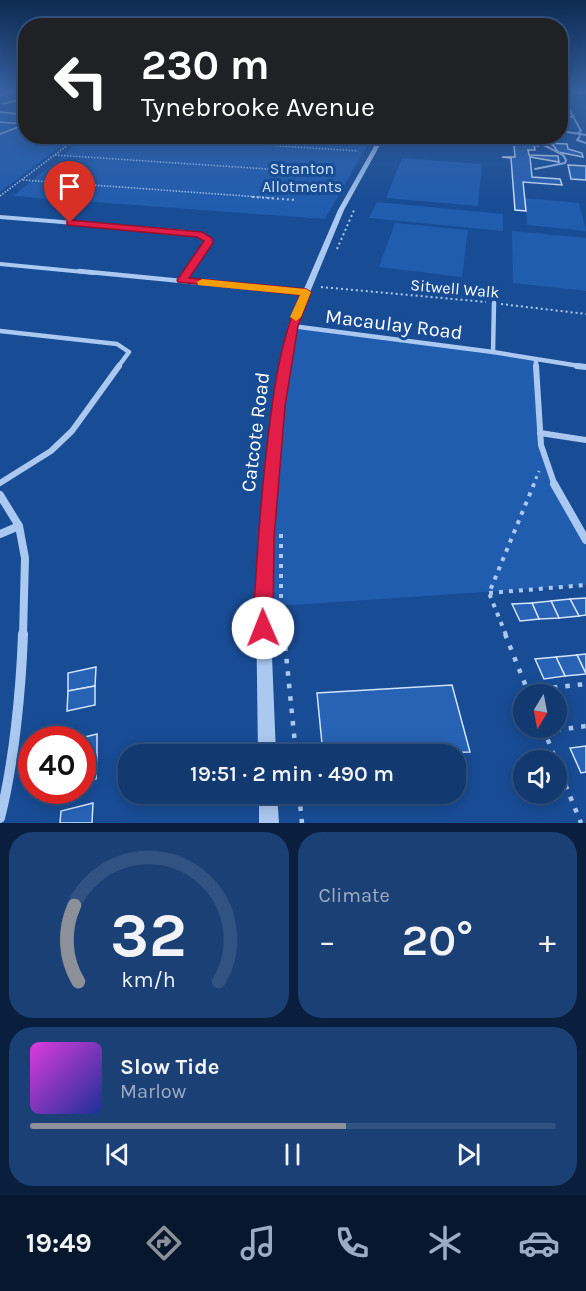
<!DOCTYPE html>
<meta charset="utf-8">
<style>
:root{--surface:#123970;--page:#1b4075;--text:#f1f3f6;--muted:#9cacc3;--line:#315383;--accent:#8c9099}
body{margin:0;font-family:Karla,sans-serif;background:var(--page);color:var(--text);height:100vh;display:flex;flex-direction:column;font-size:22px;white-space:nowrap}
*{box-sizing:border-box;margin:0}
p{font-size:20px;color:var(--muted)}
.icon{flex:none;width:33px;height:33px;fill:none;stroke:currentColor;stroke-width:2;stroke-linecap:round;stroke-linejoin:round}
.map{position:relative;height:823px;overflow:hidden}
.drawer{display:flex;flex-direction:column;gap:9px;padding:9px;background:#0a1f3e;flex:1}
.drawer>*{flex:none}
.guide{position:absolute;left:18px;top:18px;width:550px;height:126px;border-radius:24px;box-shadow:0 3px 15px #0003,0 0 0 2px var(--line);background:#202124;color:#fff;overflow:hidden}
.needle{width:39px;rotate:190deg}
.buttons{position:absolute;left:513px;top:684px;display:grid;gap:12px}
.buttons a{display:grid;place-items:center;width:54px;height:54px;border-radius:50%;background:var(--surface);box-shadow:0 3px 15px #0003,0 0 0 2px var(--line);font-size:30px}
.speed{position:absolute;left:18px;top:726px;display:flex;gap:12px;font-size:30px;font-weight:700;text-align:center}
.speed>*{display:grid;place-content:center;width:78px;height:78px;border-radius:50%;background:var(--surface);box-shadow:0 3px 15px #0003,0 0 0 2px var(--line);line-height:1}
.speed .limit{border:9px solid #d22;background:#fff;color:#111}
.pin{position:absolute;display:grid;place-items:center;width:51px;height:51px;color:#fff;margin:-62px -26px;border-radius:50% 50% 50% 0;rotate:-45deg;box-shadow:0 0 6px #0007}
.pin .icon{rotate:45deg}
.me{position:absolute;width:66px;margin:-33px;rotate:359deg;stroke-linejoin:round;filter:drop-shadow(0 0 4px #0008)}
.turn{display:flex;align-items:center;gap:21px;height:126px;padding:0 24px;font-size:27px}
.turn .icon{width:78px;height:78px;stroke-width:2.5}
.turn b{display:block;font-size:42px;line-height:51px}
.big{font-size:45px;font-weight:600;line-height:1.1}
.drawer .tile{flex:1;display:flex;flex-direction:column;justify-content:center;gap:9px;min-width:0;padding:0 21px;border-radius:24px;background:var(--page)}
.drawer .dial{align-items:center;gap:0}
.dial svg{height:156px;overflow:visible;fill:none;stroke:var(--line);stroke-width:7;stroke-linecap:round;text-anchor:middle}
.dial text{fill:var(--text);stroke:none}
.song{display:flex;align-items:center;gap:18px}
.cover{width:72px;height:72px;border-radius:9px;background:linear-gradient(135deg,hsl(300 70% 55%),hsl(230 70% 35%))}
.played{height:6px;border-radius:3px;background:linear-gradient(90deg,var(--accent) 60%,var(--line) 60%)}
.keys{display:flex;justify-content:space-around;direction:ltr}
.heat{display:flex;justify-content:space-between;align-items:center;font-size:33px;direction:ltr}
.drawer .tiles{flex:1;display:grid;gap:9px;grid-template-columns:1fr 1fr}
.tile:last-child{grid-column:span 2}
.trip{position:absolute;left:118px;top:744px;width:348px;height:60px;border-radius:24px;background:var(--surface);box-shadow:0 3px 15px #0003,0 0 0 2px var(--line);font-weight:600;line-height:60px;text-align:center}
.menu{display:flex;height:96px;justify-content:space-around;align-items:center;background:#07172d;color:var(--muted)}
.menu .icon{width:42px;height:42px}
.menu .selected{color:var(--accent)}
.menu b{font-size:27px;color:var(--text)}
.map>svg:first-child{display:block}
.green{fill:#215daf}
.building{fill:#2762b4;stroke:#d1e3fb;stroke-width:1.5}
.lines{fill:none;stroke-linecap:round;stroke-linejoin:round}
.path-far4{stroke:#aac8f0;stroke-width:1.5;stroke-dasharray:1.5 1.5;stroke-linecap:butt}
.path-far3{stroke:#aac8f0;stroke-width:2;stroke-dasharray:2 3;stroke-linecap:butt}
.path-far2{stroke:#aac8f0;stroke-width:3;stroke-dasharray:3 4.5;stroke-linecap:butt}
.path-far1{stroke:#aac8f0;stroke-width:4;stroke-dasharray:4 6;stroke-linecap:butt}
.path{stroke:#aac8f0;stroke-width:4.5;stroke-dasharray:4.5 8;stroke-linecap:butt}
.service-far1{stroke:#aac8f0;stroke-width:1.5}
.service{stroke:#aac8f0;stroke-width:2}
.minor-far5{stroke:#aac8f0;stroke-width:2}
.minor-far4{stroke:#aac8f0;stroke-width:4}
.minor-far3{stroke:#aac8f0;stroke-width:4.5}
.minor-far2{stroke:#aac8f0;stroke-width:6}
.minor-far1{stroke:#aac8f0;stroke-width:8}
.minor{stroke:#aac8f0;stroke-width:10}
.tertiary{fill:#aac8f0;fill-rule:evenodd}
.route{fill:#e11d48;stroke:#92132f;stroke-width:1.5}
.slow{fill:#f59e0b}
.labels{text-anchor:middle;stroke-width:6;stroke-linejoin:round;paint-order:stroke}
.far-park-label{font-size:16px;fill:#d1e3fb;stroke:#184c95}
.far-street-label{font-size:16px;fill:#fff;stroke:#184c95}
.street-label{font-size:20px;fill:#fff;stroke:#184c95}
</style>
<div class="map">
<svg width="586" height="823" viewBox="0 0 586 823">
<rect width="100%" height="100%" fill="#184c95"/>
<!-- green -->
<g class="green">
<polygon points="0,114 25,117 26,136 73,137 0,192"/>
<polygon points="87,136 372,136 372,137 325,219 13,196"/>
<polygon points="402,158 482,164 478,206 386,198"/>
<polygon points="525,198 579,203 586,231 527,225"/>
<polygon points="377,202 503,214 503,231 369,218"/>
<polygon points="395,223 468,230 462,277 379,267"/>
<polygon points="512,231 586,238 586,291 513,283"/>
<polygon points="292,326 536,360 540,433 558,494 586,540 586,585 263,607 265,539"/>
</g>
<!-- building -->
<g class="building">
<polygon points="510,141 537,143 538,146 534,145 535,150 528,150 529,155 558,156 559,162 530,157 532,177 560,179 562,185 523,182 526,211 515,210 511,158 502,157 515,157 514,145 510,144"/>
<polygon points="545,143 567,144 568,149 582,153 583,157 558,152 553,145"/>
<polygon points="568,165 586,166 586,180 571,179"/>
<polygon points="586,598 586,615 579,616 570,599"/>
<polygon points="570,599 579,616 559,618 551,601"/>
<polygon points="551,601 559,618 539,619 532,603"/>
<polygon points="532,603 539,619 520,621 512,604"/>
<polygon points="586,654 586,674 577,655"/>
<polygon points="577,655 586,674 565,676 556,657"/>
<polygon points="556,657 565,676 544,679 535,659"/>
<polygon points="96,667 95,686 68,691 68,673"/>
<polygon points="452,685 470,752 323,754 317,693"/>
<polygon points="95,686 95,705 67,711 68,691"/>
<polygon points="97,734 97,756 82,759 82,740 73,740"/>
<polygon points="586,746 586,772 581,773 570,748"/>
<polygon points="97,756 96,779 82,783 82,759"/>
<polygon points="369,794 402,794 403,797 370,799"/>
<polygon points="93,803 92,823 60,823 61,811"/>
</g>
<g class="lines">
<!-- path-far4 -->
<g class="path-far4">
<polyline points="127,136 358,151"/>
<polyline points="55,155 328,173"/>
<polyline points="23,180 273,198"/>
<polyline points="0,196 80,136"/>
</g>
<!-- path-far3 -->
<g class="path-far3">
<polyline points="252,197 296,200"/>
<polyline points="337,249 355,208"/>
<polyline points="321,287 486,302"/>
<polyline points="501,304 586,314"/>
</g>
<!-- path-far2 -->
<polyline class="path-far2" points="533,486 539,471"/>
<!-- path-far1 -->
<g class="path-far1">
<polyline points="281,534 281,600 284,635"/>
<polyline points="489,593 586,585"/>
<polyline points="506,635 489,593 534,484"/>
</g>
<!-- path -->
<g class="path">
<polyline points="284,634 296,754"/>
<polyline points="505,634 529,694"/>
<polyline points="528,690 586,684"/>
<polyline points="543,728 556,760"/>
<polyline points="544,732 586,726"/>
<polyline points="556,762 581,823"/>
<polyline points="299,794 302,823"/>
</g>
<!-- service-far1 -->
<g class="service-far1">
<polyline points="0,95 10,91"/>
<polyline points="0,122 23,124"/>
<polyline points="0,134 26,124"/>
<polyline points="536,136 536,139"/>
<polyline points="484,138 503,139"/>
<polyline points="424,139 425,136"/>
<polyline points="440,139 456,139"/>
<polyline points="578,139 581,134"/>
</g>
<!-- service -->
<g class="service">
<polyline points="425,138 424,141 439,142 440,138 470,140"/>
<polyline points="484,138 536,141 536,138"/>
<polyline points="579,138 577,140 586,143"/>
<polyline points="535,169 565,163 566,160 563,155 536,141"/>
</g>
<!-- minor-far5 -->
<g class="minor-far5">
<polyline points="562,91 586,93"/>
<polyline points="561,102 567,105 581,131 578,133"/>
<polyline points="3,104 26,98"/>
<polyline points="561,116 572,117"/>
<polyline points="561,131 586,135"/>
</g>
<!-- minor-far4 -->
<g class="minor-far4">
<polyline points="0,217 186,232 205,236 209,243 187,273"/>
<polyline points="0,264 94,273"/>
</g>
<!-- minor-far3 -->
<g class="minor-far3">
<polyline points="79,271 306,293"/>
<polyline points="182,280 188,271"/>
<polyline points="292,326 493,352 586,367"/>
<polyline points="0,331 117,344 129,352 118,367"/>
<polyline points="493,352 494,303"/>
<polyline points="536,360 536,367"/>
</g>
<!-- minor-far2 -->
<g class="minor-far2">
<polyline points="536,366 541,445 555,486"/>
<polyline points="577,366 586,367"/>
<polyline points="540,433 586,440"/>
<polyline points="0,483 51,451 72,431 119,366"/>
</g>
<!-- minor-far1 -->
<g class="minor-far1">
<polyline points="554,484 586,540"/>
<polyline points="0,495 19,526 25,558 23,635"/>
<polyline points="0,534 19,526"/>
</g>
<!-- minor -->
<path class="minor" d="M0 818C14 763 21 690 23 634"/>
<!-- tertiary -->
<g class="tertiary">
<polygon points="0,111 26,114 26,116 0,113"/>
<polygon points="380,136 385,136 344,210 296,326 283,406 272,539 270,607 276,754 258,754 256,607 258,539 273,406 288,326 338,210"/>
<polygon points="259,794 277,794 279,823 259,823"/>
</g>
</g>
<!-- sky -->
<linearGradient id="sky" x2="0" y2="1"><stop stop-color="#0d2a52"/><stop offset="0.44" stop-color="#3761a0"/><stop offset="1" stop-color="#3761a0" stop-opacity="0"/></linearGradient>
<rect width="586" height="207" fill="url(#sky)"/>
<!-- route -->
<path class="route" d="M70 220 202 232 212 238 213 243 189 278 306 289 311 292 298 326 285 406 274 539 273 628 270 635 263 637 256 635 253 628C256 567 260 507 267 446 273 395 279 343 300 295L178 282 177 280 204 241 197 237 67 225V221Z"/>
<!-- slow -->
<polygon class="slow" points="202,279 306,289 311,292 301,317 296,321 290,317 300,295 198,285 197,282"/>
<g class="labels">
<!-- far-park labels -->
<g class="far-park-label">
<text x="302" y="174">Stranton<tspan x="302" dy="18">Allotments</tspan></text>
</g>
<!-- far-street labels -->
<g class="far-street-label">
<text transform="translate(455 288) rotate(5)" y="6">Sitwell Walk</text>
</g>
<!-- street labels -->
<g class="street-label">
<text transform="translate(394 324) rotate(7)" y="7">Macaulay Road</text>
<text transform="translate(255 432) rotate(-83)" y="7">Catcote Road</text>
</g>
</g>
</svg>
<div class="buttons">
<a><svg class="needle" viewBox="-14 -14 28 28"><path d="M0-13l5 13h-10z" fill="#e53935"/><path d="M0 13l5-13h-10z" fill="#9cacc3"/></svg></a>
<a><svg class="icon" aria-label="sound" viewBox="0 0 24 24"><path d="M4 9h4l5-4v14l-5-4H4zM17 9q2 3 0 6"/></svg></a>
</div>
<div class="speed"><div class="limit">40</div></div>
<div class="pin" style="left:70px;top:223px;background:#d93025"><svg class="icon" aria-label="arrive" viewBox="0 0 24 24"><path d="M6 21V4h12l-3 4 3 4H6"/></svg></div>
<svg class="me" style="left:263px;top:628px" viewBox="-20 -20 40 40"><circle r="19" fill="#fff"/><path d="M0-13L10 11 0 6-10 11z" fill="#e11d48"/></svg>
<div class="trip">19:51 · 2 min · 490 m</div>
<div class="guide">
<div class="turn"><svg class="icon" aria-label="left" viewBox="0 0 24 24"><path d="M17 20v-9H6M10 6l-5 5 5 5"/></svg><div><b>230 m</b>Tynebrooke Avenue</div></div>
</div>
</div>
<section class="drawer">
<div class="tiles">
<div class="tile dial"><svg viewBox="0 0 100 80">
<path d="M14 69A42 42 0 1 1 86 69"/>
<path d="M14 69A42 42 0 0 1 12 30" stroke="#8c9099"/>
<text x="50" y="56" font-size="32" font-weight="700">32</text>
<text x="50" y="72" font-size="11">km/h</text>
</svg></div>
<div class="tile"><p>Climate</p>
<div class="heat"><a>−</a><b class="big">20°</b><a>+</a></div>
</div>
<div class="tile">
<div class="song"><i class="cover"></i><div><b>Slow Tide</b><p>Marlow</p></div></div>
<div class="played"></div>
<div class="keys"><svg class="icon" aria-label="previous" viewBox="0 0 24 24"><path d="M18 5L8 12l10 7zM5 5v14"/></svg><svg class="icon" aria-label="pause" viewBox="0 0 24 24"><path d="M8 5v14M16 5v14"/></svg><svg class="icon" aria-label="next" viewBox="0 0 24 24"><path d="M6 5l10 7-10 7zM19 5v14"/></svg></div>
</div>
</div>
</section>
<nav class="menu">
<b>19:49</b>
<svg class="icon selected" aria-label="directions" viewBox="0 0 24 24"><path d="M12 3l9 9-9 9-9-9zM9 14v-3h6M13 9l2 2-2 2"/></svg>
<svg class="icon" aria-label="music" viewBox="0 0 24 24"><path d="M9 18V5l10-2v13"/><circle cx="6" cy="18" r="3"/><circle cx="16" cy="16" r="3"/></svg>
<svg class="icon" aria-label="phone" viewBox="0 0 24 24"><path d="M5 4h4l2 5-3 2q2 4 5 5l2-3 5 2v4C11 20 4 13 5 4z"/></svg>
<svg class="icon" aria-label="climate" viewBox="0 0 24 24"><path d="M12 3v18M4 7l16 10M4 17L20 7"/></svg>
<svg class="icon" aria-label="car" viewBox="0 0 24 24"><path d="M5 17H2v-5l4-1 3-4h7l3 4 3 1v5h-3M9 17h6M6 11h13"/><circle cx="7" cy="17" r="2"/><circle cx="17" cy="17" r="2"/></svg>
</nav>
